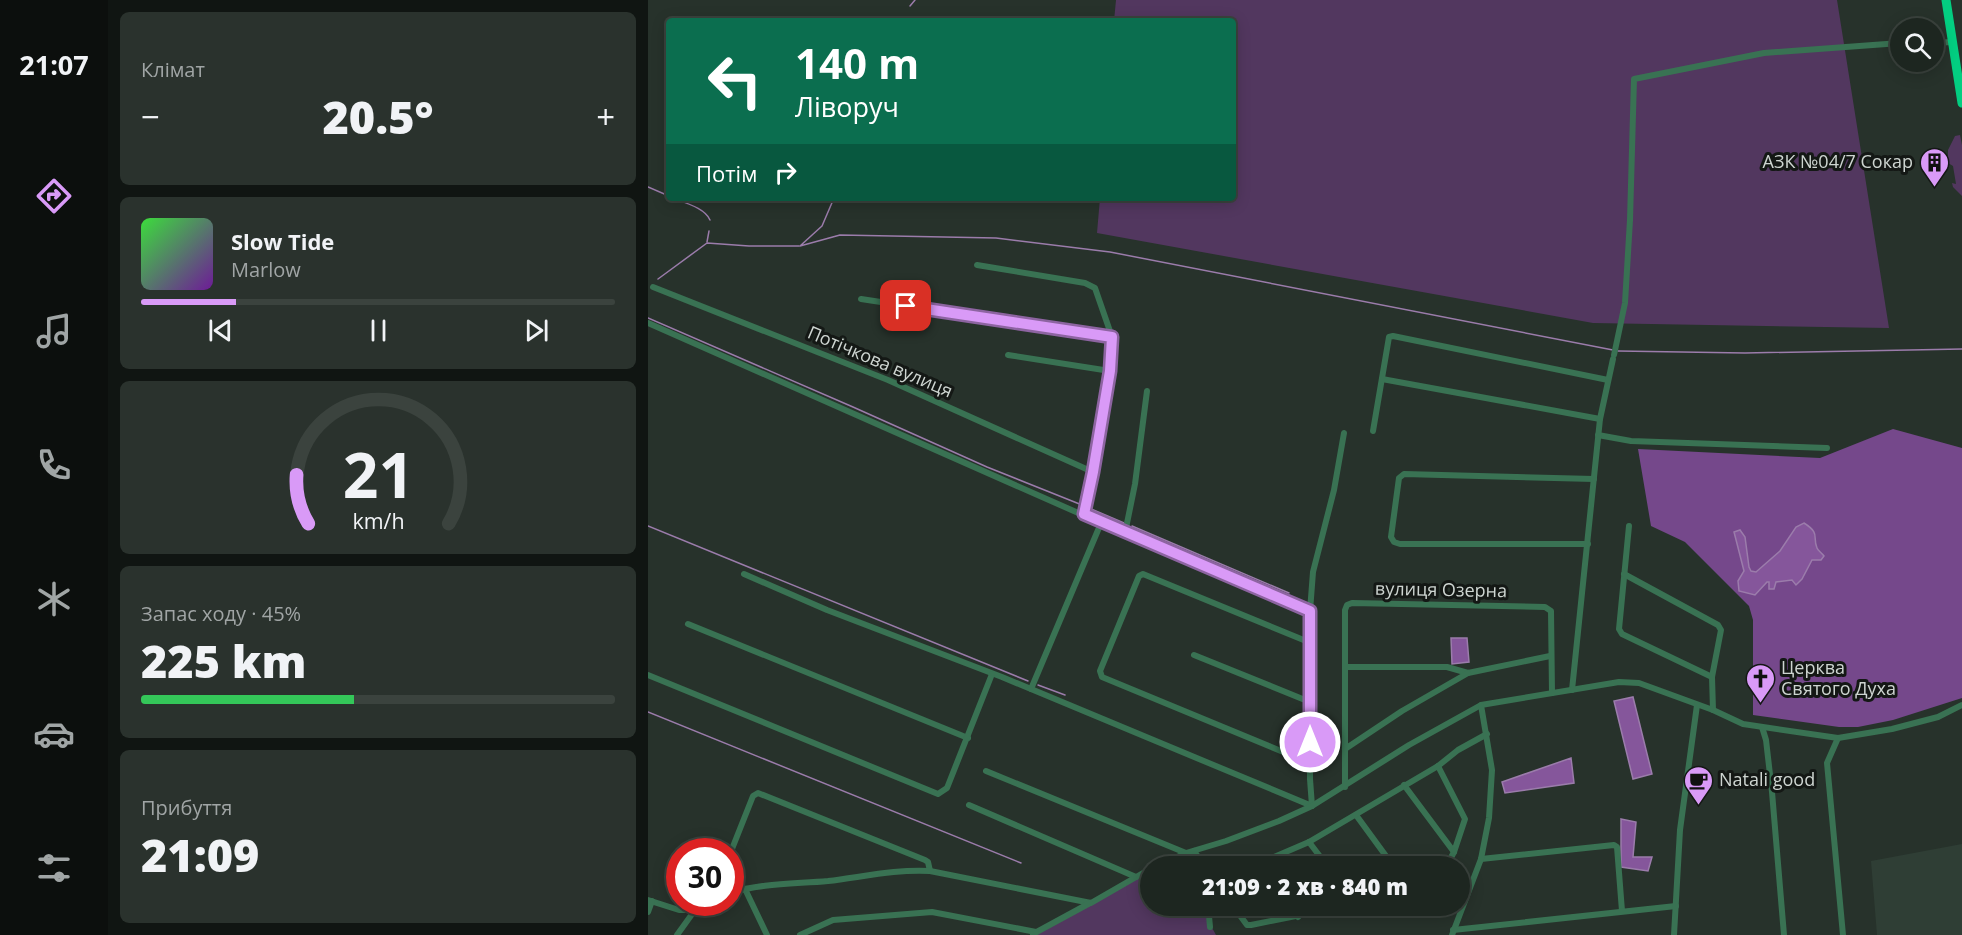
<!DOCTYPE html>
<html lang="uk">
<meta charset="utf-8">
<style>
:root{--surface:#1d2620;--page:#2a322d;--text:#f1f3f6;--muted:#a0a5a5;--line:#3b433e;--accent:#d99af7}
body{margin:0;font-family:"Open Sans",sans-serif;background:var(--page);color:var(--text);height:100vh;display:flex;flex-direction:column;font-size:22px;white-space:nowrap}
*{box-sizing:border-box;margin:0}
p{font-size:20px;color:var(--muted)}
.icon{flex:none;width:33px;height:33px;fill:none;stroke:currentColor;stroke-width:2;stroke-linecap:round;stroke-linejoin:round}
.map{position:relative;flex:1;overflow:hidden}
.drawer{display:flex;flex-direction:column;gap:12px;padding:12px;background:#101512;width:540px}
.drawer>*{flex:none}
.top-card{position:absolute;left:18px;top:18px;width:570px;height:183px;border-radius:6px;box-shadow:0 3px 15px #0003,0 0 0 2px var(--line);background:#0b6e4f;color:#fff;overflow:hidden}
.controls{position:absolute;left:1242px;top:18px;display:grid;gap:12px}
.controls a{display:grid;place-items:center;width:54px;height:54px;border-radius:50%;background:var(--surface);box-shadow:0 3px 15px #0003,0 0 0 2px var(--line);font-size:30px}
.speed{position:absolute;left:18px;top:838px;display:flex;gap:12px;font-size:30px;font-weight:700;text-align:center}
.speed>*{display:grid;place-content:center;width:78px;height:78px;border-radius:50%;background:var(--surface);box-shadow:0 3px 15px #0003,0 0 0 2px var(--line);line-height:1}
.speed .limit{border:9px solid #d22;background:#fff;color:#111}
.pin{position:absolute;display:grid;place-items:center;width:51px;height:51px;color:#fff;margin:-26px;border-radius:12px;box-shadow:0 3px 9px #0006}
.me{position:absolute;width:66px;margin:-33px;rotate:0deg;stroke-linejoin:round;filter:drop-shadow(0 0 4px #0008)}
.turn{display:flex;align-items:center;gap:21px;height:126px;padding:0 30px;font-size:27px}
.turn .icon{width:78px;height:78px;stroke-width:2.5}
.turn b{display:block;font-size:42px;line-height:51px}
.then{display:flex;align-items:center;height:57px;padding:0 30px;background:#0003;gap:12px;font-size:22px}
.big{font-size:45px;font-weight:800;line-height:1.1}
.drawer .tile{flex:1;display:flex;flex-direction:column;justify-content:center;gap:9px;min-width:0;padding:0 21px;border-radius:9px;background:var(--page)}
.drawer .dial{align-items:center;gap:0}
.dial svg{height:156px;overflow:visible;fill:none;stroke:var(--line);stroke-width:7;stroke-linecap:round;text-anchor:middle}
.dial text{fill:var(--text);stroke:none}
.song{display:flex;align-items:center;gap:18px}
.cover{width:72px;height:72px;border-radius:9px;background:linear-gradient(135deg,hsl(120 70% 55%),hsl(280 70% 35%))}
.played{height:6px;border-radius:3px;background:linear-gradient(90deg,var(--accent) 20%,var(--line) 20%)}
.keys{display:flex;justify-content:space-around;direction:ltr}
.heat{display:flex;justify-content:space-between;align-items:center;font-size:33px;direction:ltr}
.charge{height:9px;border-radius:4px;background:linear-gradient(90deg,#34c759 45%,var(--line) 0)}
.trip{position:absolute;left:492px;top:856px;width:330px;height:60px;border-radius:30px;background:var(--surface);box-shadow:0 3px 15px #0003,0 0 0 2px var(--line);font-weight:800;line-height:60px;text-align:center}
main{display:flex;flex:1;min-height:0}
.menu{display:flex;flex-direction:column;width:108px;justify-content:space-around;align-items:center;background:#0c0f0d;color:var(--muted)}
.menu .icon{width:42px;height:42px}
.menu .current{color:var(--accent)}
.menu b{font-size:27px;color:var(--text)}
.map>svg:first-child{display:block}
.built{fill:#2f3e35}
.green{fill:#52375f}
.forest{fill:#75488b}
.water{fill:#85569b;stroke:#9b7cab;stroke-width:1.5}
.lines{fill:none;stroke-linecap:round;stroke-linejoin:round}
.stream{stroke:#9b7cab;stroke-width:1.5}
.minor{stroke:#397253;stroke-width:6}
.highway{stroke:#03ce81;stroke-width:9}
.route-casing{stroke:#8d64a1;stroke-width:15}
.route{stroke:#d99af7;stroke-width:10}
.labels{text-anchor:middle;stroke-width:6;stroke-linejoin:round;paint-order:stroke}
.poi-label{font-size:18px;fill:#ced5d1;stroke:#141815;text-anchor:start}
.street-label{font-size:18px;fill:#ced5d1;stroke:#141815}
</style>
<main>
<nav class="menu">
<b>21:07</b>
<svg class="icon current" aria-label="directions" viewBox="0 0 24 24"><path d="M12 3l9 9-9 9-9-9zM9 14v-3h6M13 9l2 2-2 2"/></svg>
<svg class="icon" aria-label="music" viewBox="0 0 24 24"><path d="M9 18V5l10-2v13"/><circle cx="6" cy="18" r="3"/><circle cx="16" cy="16" r="3"/></svg>
<svg class="icon" aria-label="phone" viewBox="0 0 24 24"><path d="M5 4h4l2 5-3 2q2 4 5 5l2-3 5 2v4C11 20 4 13 5 4z"/></svg>
<svg class="icon" aria-label="climate" viewBox="0 0 24 24"><path d="M12 3v18M4 7l16 10M4 17L20 7"/></svg>
<svg class="icon" aria-label="car" viewBox="0 0 24 24"><path d="M5 17H2v-5l4-1 3-4h7l3 4 3 1v5h-3M9 17h6M6 11h13"/><circle cx="7" cy="17" r="2"/><circle cx="17" cy="17" r="2"/></svg>
<svg class="icon" aria-label="filters" viewBox="0 0 24 24"><path d="M4 7h16M4 17h16"/><circle cx="9" cy="7" r="2"/><circle cx="15" cy="17" r="2"/></svg>
</nav>
<section class="drawer">
<div class="tile"><p>Клімат</p>
<div class="heat"><a>−</a><b class="big">20.5°</b><a>+</a></div>
</div>
<div class="tile">
<div class="song"><i class="cover"></i><div><b>Slow Tide</b><p>Marlow</p></div></div>
<div class="played"></div>
<div class="keys"><svg class="icon" aria-label="previous" viewBox="0 0 24 24"><path d="M18 5L8 12l10 7zM5 5v14"/></svg><svg class="icon" aria-label="pause" viewBox="0 0 24 24"><path d="M8 5v14M16 5v14"/></svg><svg class="icon" aria-label="next" viewBox="0 0 24 24"><path d="M6 5l10 7-10 7zM19 5v14"/></svg></div>
</div>
<div class="tile dial"><svg viewBox="0 0 100 80">
<path d="M14 69A42 42 0 1 1 86 69"/>
<path d="M14 69A42 42 0 0 1 8 44" stroke="#d99af7"/>
<text x="50" y="56" font-size="32" font-weight="700">21</text>
<text x="50" y="72" font-size="11">km/h</text>
</svg></div>
<div class="tile"><p>Запас ходу · 45%</p><b class="big">225 km</b><div class="charge"></div></div>
<div class="tile"><p>Прибуття</p><b class="big">21:09</b></div>
</section>
<div class="map">
<svg width="1314" height="935" viewBox="0 0 1314 935">
<rect width="100%" height="100%" fill="#27322b"/>
<!-- built -->
<polygon class="built" points="1314,844 1314,935 1229,935 1223,861"/>
<!-- green -->
<g class="green">
<polygon points="468,0 1189,0 1241,328 945,323 449,233 452,198 585,198 585,21 466,21"/>
<polygon points="1312,135 1314,145 1314,196 1305,187 1304,183 1308,184 1305,166 1300,163 1300,150 1307,136"/>
<polygon points="502,872 502,906 552,906 568,935 387,935"/>
</g>
<!-- forest -->
<polygon class="forest" points="1245,429 1314,448 1314,698 1245,720 1210,727 1191,727 1105,715 1105,620 1101,606 1037,542 1003,526 990,449 1172,458"/>
<!-- water -->
<g class="water">
<path d="M1156 523C1173 534 1164 536 1169 548 1170 551 1174 553 1176 556L1173 560H1164L1154 579 1148 585 1144 580 1128 582 1126 589H1121V582H1119L1107 595 1091 591 1090 581 1096 571 1086 532 1092 530 1097 537 1101 567 1103 571 1108 572 1132 551 1148 527Z"/>
<polygon points="803,638 819,638 821,662 804,664"/>
<polygon points="985,697 1004,774 985,779 966,701"/>
<polygon points="923,758 926,783 857,793 854,782"/>
<polygon points="973,819 988,822 985,857 1004,857 1000,871 973,867"/>
</g>
<g class="lines">
<!-- stream -->
<g class="stream">
<polyline points="262,6 267,0"/>
<polyline points="252,21 254,18"/>
<polyline points="0,187 21,196"/>
<path d="M25 198C37 203 57 208 62 220"/>
<polyline points="186,198 174,226 152,246 192,235 348,238 462,252 965,350"/>
<polyline points="59,242 61,231"/>
<polyline points="10,279 59,243 101,246 151,246"/>
<polyline points="0,318 205,407 339,467 434,505"/>
<polyline points="970,351 1097,353 1314,349"/>
<polyline points="441,508 476,523"/>
<polyline points="0,526 380,681"/>
<polyline points="484,526 641,593"/>
<polyline points="390,685 417,695"/>
<polyline points="0,712 373,863"/>
</g>
<!-- minor -->
<g class="minor">
<polyline points="1286,43 1304,42"/>
<polyline points="329,265 437,283 447,288 464,337 465,352 445,472 436,514"/>
<polyline points="5,287 240,380 445,472"/>
<polyline points="213,299 464,337"/>
<polyline points="0,323 453,523 662,611"/>
<polyline points="360,355 462,371"/>
<polyline points="966,355 977,303 982,220 986,79 1116,53 1252,43"/>
<polyline points="734,379 952,419"/>
<polyline points="725,431 741,337 745,336 960,380"/>
<polyline points="950,435 983,441 1179,448"/>
<polyline points="981,526 971,629 974,634 1064,677"/>
<polyline points="477,533 487,484 499,391"/>
<polyline points="940,544 752,544 746,542 743,537 751,478 756,474 946,479"/>
<polyline points="96,574 179,610 354,677 664,806 662,779 662,611 665,572 686,490 696,433"/>
<polyline points="976,574 1070,625 1073,630 1064,677 1065,710"/>
<polyline points="40,624 320,738"/>
<polyline points="546,655 662,702"/>
<polyline points="698,667 799,667 820,673 902,656"/>
<polyline points="0,675 290,794 299,788 344,674"/>
<polyline points="383,689 453,523"/>
<polyline points="924,690 952,419 965,359"/>
<polyline points="1114,727 1118,740 1124,792 1136,935"/>
<polyline points="1190,738 1179,763 1195,935"/>
<polyline points="697,749 754,711 820,673"/>
<polyline points="662,763 454,677 452,671 491,576 495,574 663,643"/>
<polyline points="790,766 817,819 806,852 798,867"/>
<polyline points="338,771 538,853"/>
<polyline points="756,785 806,852"/>
<polyline points="697,787 697,610 699,605 704,603 897,607 903,611 904,693"/>
<polyline points="321,805 488,877"/>
<polyline points="708,815 746,867"/>
<polyline points="661,842 680,867"/>
<polyline points="546,851 557,867"/>
<polyline points="82,854 105,796 110,793 277,860 280,862 282,871"/>
<polyline points="833,859 966,845 969,847 974,911"/>
<polyline points="507,867 538,853 578,841 631,821 664,806 761,745 833,705 971,682 991,683 1065,710 1095,724 1190,738 1244,729 1290,717 1314,705"/>
<polyline points="603,867 661,842 790,766 810,750 839,734"/>
<polyline points="97,889 119,935"/>
<path d="M82 893C113 883 148 884 180 881 214 877 248 869 282 871L443 903 502 869"/>
<polyline points="0,900 31,910 47,910 60,903"/>
<polyline points="555,906 561,916 562,927"/>
<polyline points="585,906 599,925 603,925 698,906"/>
<polyline points="643,906 650,917"/>
<polyline points="0,912 4,901"/>
<polyline points="805,930 1028,906"/>
<polyline points="385,934 442,903"/>
<polyline points="29,935 47,910"/>
<polyline points="152,935 185,920 284,912 388,932"/>
<polyline points="804,935 833,859 841,818 844,770 833,705"/>
<polyline points="1026,935 1032,830 1049,705"/>
</g>
<!-- highway -->
<polyline class="highway" points="1298,0 1314,103"/>
</g>
<g class="lines">
<defs>
<polyline id="route" points="258,306 464,337 462,371 445,472 436,514 662,611 662,742"/>
</defs>
<!-- route casing -->
<use href="#route" class="route-casing"/>
<!-- route -->
<use href="#route" class="route"/>
</g>
<!-- icons -->
<defs>
<symbol id="building-pin" viewBox="-11 -11 22 30"><path d="M0 17L-7.5 6A9.5 9.5 0 1 1 7.5 6Z" fill="#d99af7" stroke="#141815"/><path d="M-4-6H4V6H1V3H-1V6H-4ZM-2.5-4.3h1.7v1.8h-1.7ZM.8-4.3h1.7v1.8H.8ZM-2.5-1h1.7V.8h-1.7ZM.8-1h1.7V.8H.8Z" fill="#111"/></symbol>
<symbol id="church-pin" viewBox="-11 -11 22 30"><path d="M0 17L-7.5 6A9.5 9.5 0 1 1 7.5 6Z" fill="#d99af7" stroke="#141815"/><path d="M-1.2-6h2.4v3.5h3.3v2.4h-3.3V6h-2.4V-.1h-3.3v-2.4h3.3Z" fill="#111"/></symbol>
<symbol id="cafe-pin" viewBox="-11 -11 22 30"><path d="M0 17L-7.5 6A9.5 9.5 0 1 1 7.5 6Z" fill="#d99af7" stroke="#141815"/><path d="M-5.5-4.5H6V0H3Q3 3.5 0 3.5H-2.5Q-5.5 3.5-5.5 0ZM3-3.2v2h1.7v-2ZM-6 4.5H4V6H-6Z" fill="#111"/></symbol>
</defs>
<g fill-rule="evenodd">
<use href="#building-pin" x="1270" y="146" width="33" height="45"/>
<use href="#church-pin" x="1096" y="662" width="33" height="45"/>
<use href="#cafe-pin" x="1034" y="764" width="33" height="45"/>
</g>
<g class="labels">
<!-- poi labels -->
<g class="poi-label">
<text x="1265" y="168" text-anchor="end">АЗК №04/7 Сокар</text>
<text x="1133" y="674">Церква<tspan x="1133" dy="21">Святого Духа</tspan></text>
<text x="1071" y="786">Natali good</text>
</g>
<!-- street labels -->
<g class="street-label">
<text transform="translate(232 362) rotate(23)" y="6">Потічкова вулиця</text>
<text transform="translate(793 590) rotate(1)" y="6">вулиця Озерна</text>
</g>
</g>
</svg>
<div class="controls">
<a><svg class="icon" aria-label="search" viewBox="0 0 24 24"><circle cx="10" cy="10" r="6"/><path d="M15 15l6 6"/></svg></a>
</div>
<div class="speed"><div class="limit">30</div></div>
<div class="pin" style="left:258px;top:306px;background:#d93025"><svg class="icon" aria-label="arrive" viewBox="0 0 24 24"><path d="M6 21V4h12l-3 4 3 4H6"/></svg></div>
<svg class="me" style="left:662px;top:742px" viewBox="-20 -20 40 40"><circle r="17" fill="#d99af7" stroke="#fff" stroke-width="3"/><path d="M0-11L8 9 0 5-8 9z" fill="#fff"/></svg>
<div class="trip">21:09 · 2 хв · 840 m</div>
<div class="top-card">
<div class="turn"><svg class="icon" aria-label="left" viewBox="0 0 24 24"><path d="M17 20v-9H6M10 6l-5 5 5 5"/></svg><div><b>140 m</b>Ліворуч</div></div>
<div class="then">Потім<svg class="icon" aria-label="right" viewBox="0 0 24 24"><path d="M7 20v-9h11M14 6l5 5-5 5"/></svg></div>
</div>
</div>
</main>
